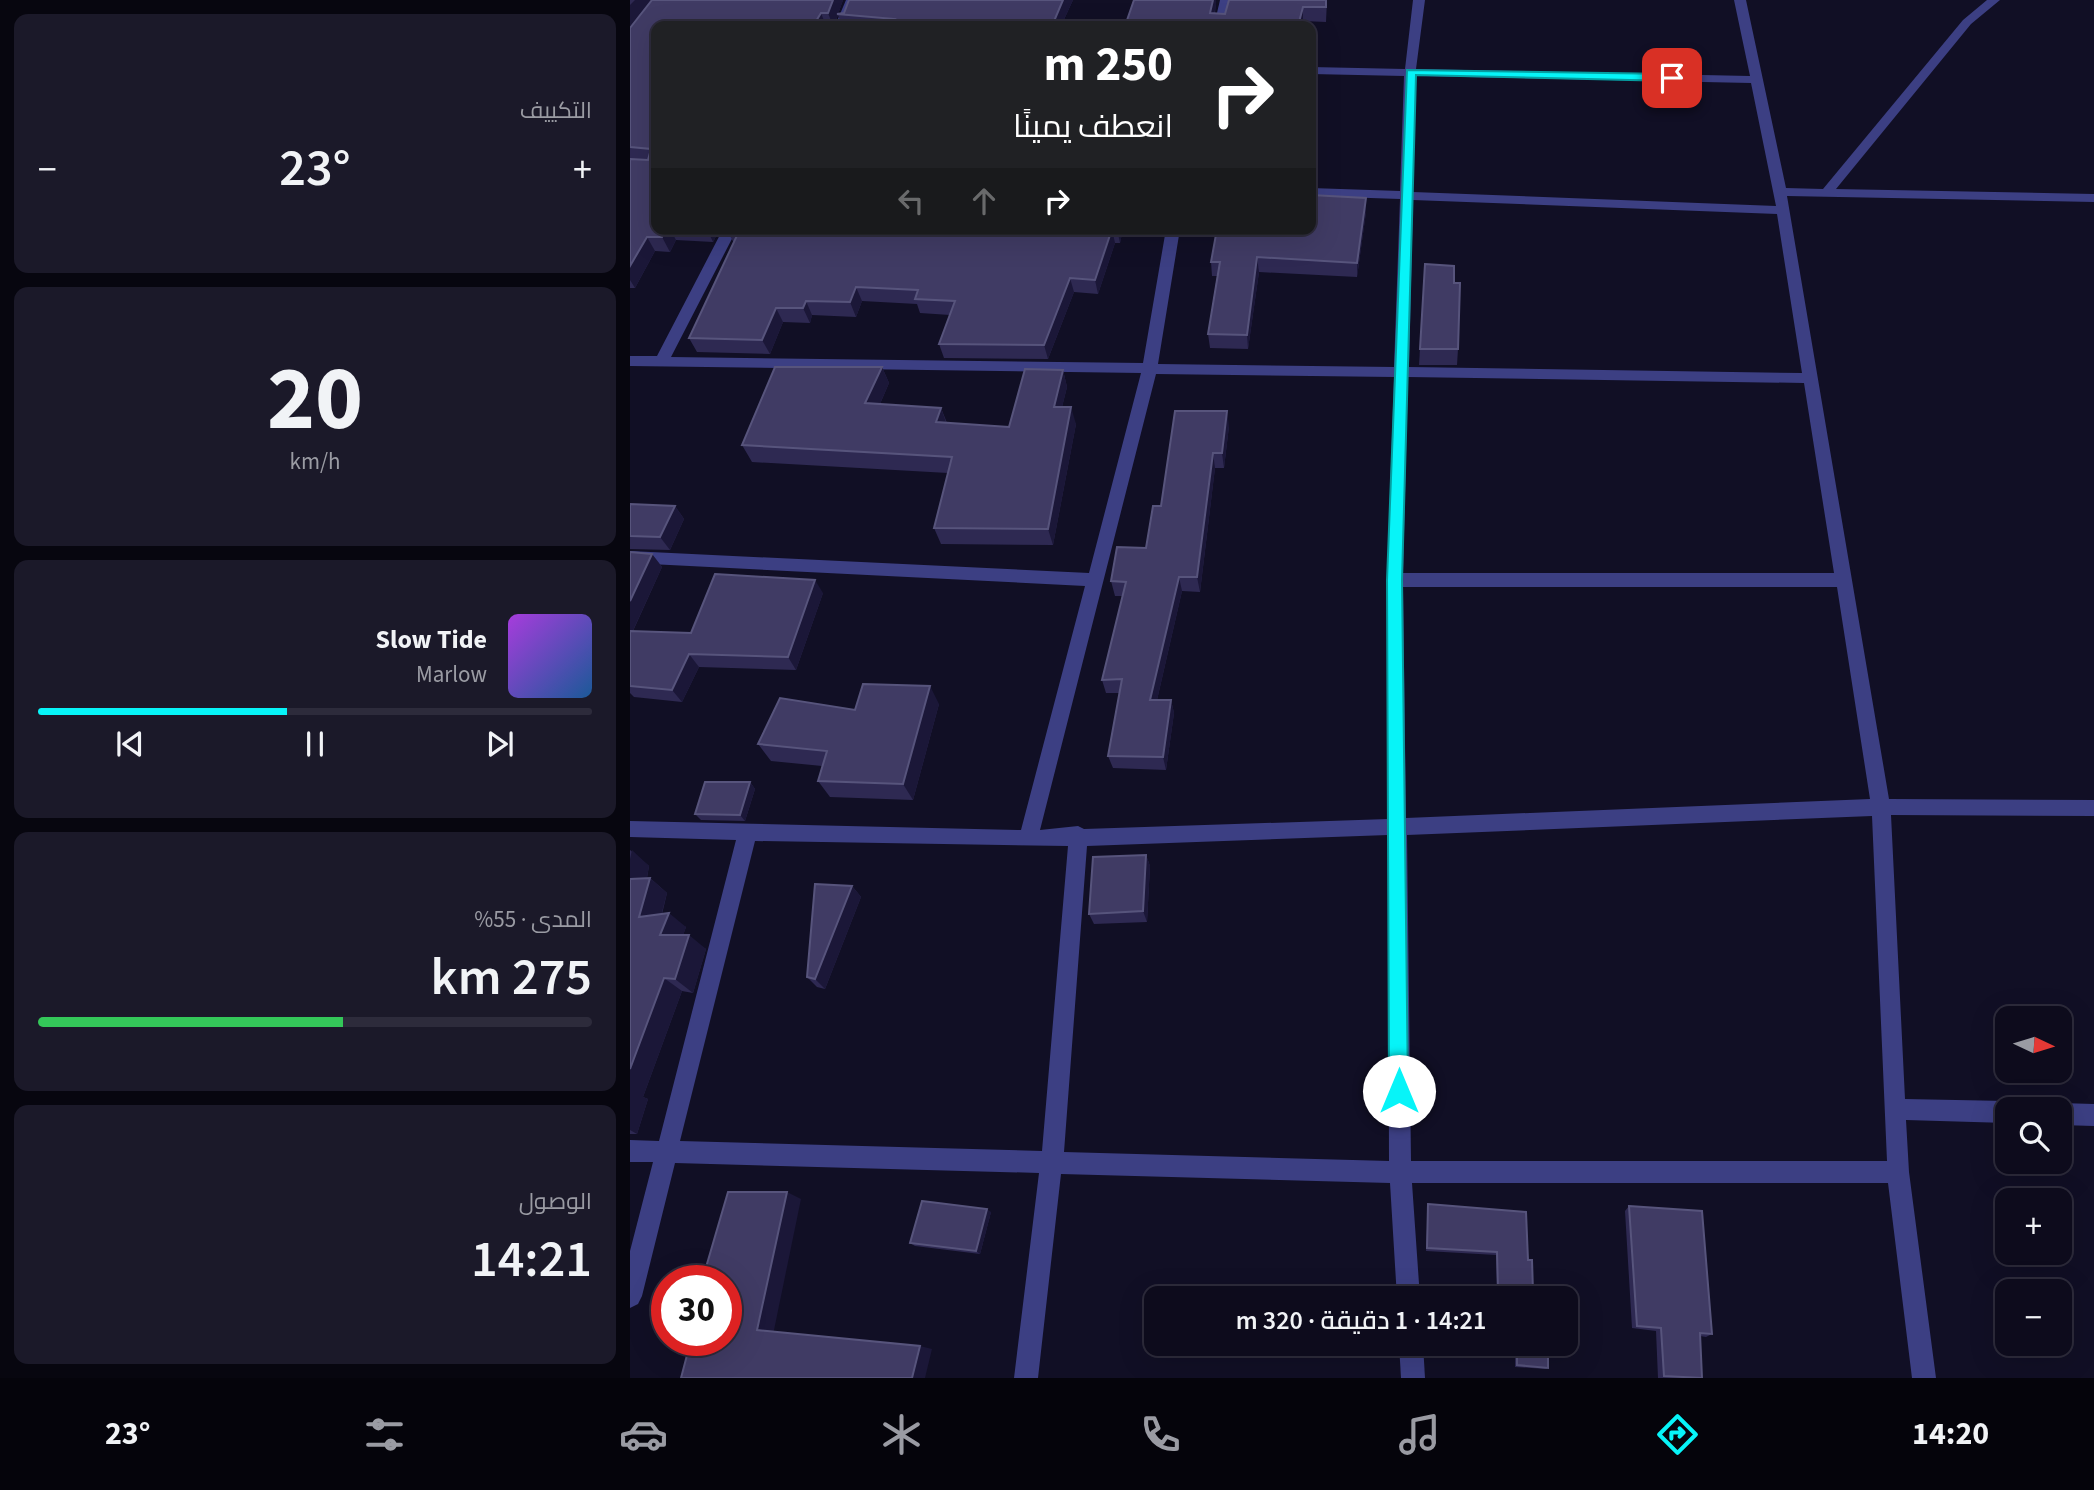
<!DOCTYPE html>
<html lang="ar">
<meta charset="utf-8">
<style>
:root{--surface:#0d0b1c;--page:#1b1929;--text:#f1f3f6;--muted:#9a9ba3;--line:#2d2b3b;--accent:#07f4f8}
body{margin:0;font-family:"Source Sans 3",Cairo,sans-serif;background:var(--page);color:var(--text);direction:rtl;height:100vh;display:flex;flex-direction:column;font-size:26px;white-space:nowrap}
*{box-sizing:border-box;margin:0}
p{font-size:23px;color:var(--muted)}
.icon{flex:none;width:38px;height:38px;fill:none;stroke:currentColor;stroke-width:2;stroke-linecap:round;stroke-linejoin:round}
.map{position:relative;flex:1;overflow:hidden;direction:ltr}
.sheet{display:flex;flex-direction:column;gap:14px;padding:14px;background:#07060f;width:630px}
.sheet>*{flex:none}
.guide{position:absolute;left:21px;top:21px;width:665px;height:214px;border-radius:14px;box-shadow:0 7px 28px #0002,0 0 0 2px var(--line);direction:rtl;background:#202124;color:#fff;overflow:hidden}
.needle{width:46px;rotate:94deg}
.controls{position:absolute;left:1365px;top:1006px;display:grid;gap:14px}
.controls a{display:grid;place-items:center;width:77px;height:77px;border-radius:14px;background:var(--surface);box-shadow:0 7px 28px #0002,0 0 0 2px var(--line);font-size:35px}
.speed{position:absolute;left:21px;top:1265px;display:flex;gap:14px;font-size:35px;font-weight:700;text-align:center}
.speed>*{display:grid;place-content:center;width:91px;height:91px;border-radius:50%;background:var(--surface);box-shadow:0 7px 28px #0002,0 0 0 2px var(--line);line-height:1}
.speed .limit{border:10px solid #d22;background:#fff;color:#111}
.pin{position:absolute;display:grid;place-items:center;width:60px;height:60px;color:#fff;margin:-30px;border-radius:14px;box-shadow:0 4px 10px #0006}
.me{position:absolute;width:77px;margin:-38px;rotate:0deg;stroke-linejoin:round;filter:drop-shadow(0 0 5px #0008)}
.turn{display:flex;align-items:center;gap:24px;height:147px;padding:0 28px;font-size:32px}
.turn .icon{width:91px;height:91px;stroke-width:2.5}
.turn b{display:block;font-size:49px;line-height:60px}
.lanes{display:flex;align-items:center;height:66px;padding:0 28px;background:#0003;justify-content:center;gap:35px;direction:ltr}
.lanes .off{opacity:.35}
.big{font-size:52px;font-weight:600;line-height:1.1}
.sheet .tile{flex:1;display:flex;flex-direction:column;justify-content:center;gap:10px;min-width:0;padding:0 24px;border-radius:14px;background:var(--page)}
.sheet .dial{align-items:center;gap:0}
.dial b{font-size:91px;line-height:1}
.song{display:flex;align-items:center;gap:21px}
.cover{width:84px;height:84px;border-radius:10px;background:linear-gradient(135deg,hsl(280 70% 55%),hsl(210 70% 35%))}
.played{height:7px;border-radius:4px;background:linear-gradient(90deg,var(--accent) 45%,var(--line) 45%)}
.keys{display:flex;justify-content:space-around;direction:ltr}
.heat{display:flex;justify-content:space-between;align-items:center;font-size:38px;direction:ltr}
.charge{height:10px;border-radius:5px;background:linear-gradient(90deg,#34c759 55%,var(--line) 0)}
.trip{position:absolute;left:514px;top:1286px;width:434px;height:70px;border-radius:14px;background:var(--surface);box-shadow:0 7px 28px #0002,0 0 0 2px var(--line);font-weight:600;line-height:70px;text-align:center;direction:rtl}
.dock{display:flex;height:112px;justify-content:space-around;align-items:center;background:#05040b;color:var(--muted)}
.dock .icon{width:49px;height:49px}
.dock .on{color:var(--accent)}
.dock b{font-size:32px;color:var(--text)}
main{display:flex;flex:1;min-height:0}
.map>svg:first-child{display:block}
.lines{fill:none;stroke-linecap:round;stroke-linejoin:round}
.minor{fill:#3c3f83;fill-rule:evenodd}
.wall{fill:#2e2952}
.shaded-wall{fill:#1b1738}
.building{fill:#403b64;stroke:#57547c;stroke-width:2}
.route{fill:#07f4f8;stroke:#059fa1;stroke-width:2}
</style>
<main>
<div class="map">
<svg width="1464" height="1378" viewBox="0 0 1464 1378">
<rect width="100%" height="100%" fill="#110f25"/>
<g class="lines">
<!-- minor -->
<g class="minor">
<polygon points="216,0 228,0 217,26 205,26"/>
<polygon points="590,0 602,0 596,26 584,26"/>
<path d="M783 0H795L786 69 1120 76 1104 0H1116L1156 188 1193 189 1333 20 1357 0H1370L1341 24 1206 189 1464 194V202L1157 196 1259 799 1464 800V816L1261 815 1275 1099 1377 1101 1385 1104 1387 1110H1377V1123L1276 1120 1279 1172 1306 1378H1282L1258 1183H782L790 1298H767L760 1183 431 1174 408 1378H384L409 1173 45 1163 12 1296 8 1304 0 1308V1251L23 1162H0V1140L29 1141 106 840 0 837V821L391 830 455 586 0 563V551L459 573 511 373 0 366V356H27L93 229H107L41 357 513 363 536 229H550L528 364 764 367 770 199 681 196V188L770 191 774 76 681 74V67L775 69ZM786 76 1121 83 1146 206 783 192ZM783 200 1147 214 1172 373 779 367ZM526 374 764 377 757 580 758 819 454 829 448 826 410 830ZM778 377 1174 383 1204 573H773ZM773 587H1207L1240 799 776 818ZM1242 816 1257 1161H781L777 835ZM758 835 759 1161 434 1152 457 846ZM125 841 438 846 412 1151 50 1141Z"/>
<polygon points="1430,1103 1464,1104 1464,1126 1430,1125 1430,1110 1421,1110"/>
<polygon points="769,1344 793,1344 795,1378 771,1378"/>
</g>
</g>
<!-- wall -->
<g class="wall">
<polygon points="0,0 213,0 208,14 443,0 431,26 212,26 208,15 204,26 26,26 26,229 90,229 83,242 46,240 40,252 25,251 5,288 0,288"/>
<polygon points="481,0 586,0 585,14 595,14 697,0 696,22 673,21 495,26 504,0"/>
<polygon points="736,198 736,212 727,277 629,272 618,349 580,348 578,334 587,276 582,276 581,262"/>
<polygon points="96,229 493,229 490,243 485,243 468,294 444,292 418,359 314,358 309,344 320,315 290,313 287,304 232,301 226,317 182,315 180,323 153,322 140,354 67,352 59,338 104,243"/>
<polygon points="795,264 824,283 828,349 827,365 789,365"/>
<polygon points="252,367 259,383 250,404 311,408 317,423 379,427 433,370 437,387 432,407 446,424 423,545 311,544 304,528 318,473 122,462 112,445"/>
<polygon points="599,426 594,468 585,468 570,592 552,591 527,700 541,700 544,713 536,770 483,768 478,756 489,693 476,693 472,680 493,596 485,596 481,581 516,548"/>
<polygon points="0,504 45,506 54,519 40,550 0,549"/>
<polygon points="0,552 22,554 32,567 3,631 61,633 193,593 166,670 69,667 52,702 4,697 0,693"/>
<polygon points="309,704 283,800 200,797 188,781 192,766 141,761 128,744 225,710"/>
<polygon points="120,782 125,789 115,821 71,820 65,814"/>
<polygon points="0,850 19,866 17,878 20,878 37,893 32,914 56,927 53,935 76,949 63,993 52,991 13,1097 18,1099 7,1134 0,1134"/>
<polygon points="516,855 520,866 517,922 464,924 459,914"/>
<polygon points="222,886 231,897 195,989 187,987 177,977"/>
<polygon points="798,1204 898,1260 903,1292 901,1294 867,1292 866,1255 796,1251"/>
<polygon points="999,1206 1082,1334 1076,1337 1070,1336 1072,1378 1028,1378 1026,1331 1002,1328 995,1211"/>
<polygon points="361,1212 350,1254 285,1246 280,1243"/>
<polygon points="885,1344 918,1344 918,1368 916,1369 885,1367"/>
</g>
<!-- shaded-wall -->
<g class="shaded-wall">
<polygon points="5,0 24,0 0,28 0,5"/>
<polygon points="203,0 213,0 204,26 203,26 198,13"/>
<polygon points="433,0 443,0 431,26 422,26"/>
<polygon points="583,0 586,0 586,4 582,26 580,13"/>
<polygon points="673,7 673,21 672,26 668,26"/>
<polygon points="191,13 196,26 183,26"/>
<polygon points="736,198 736,212 727,277 727,263"/>
<polygon points="36,229 40,229 46,240 40,252 32,237"/>
<polygon points="77,229 90,229 83,242"/>
<polygon points="482,229 485,243 468,294 465,280"/>
<polygon points="487,229 493,229 490,243"/>
<polygon points="17,237 25,251 5,288 0,280 0,266"/>
<polygon points="627,257 629,272 618,349 617,335"/>
<polygon points="440,278 444,292 418,359 414,345"/>
<polygon points="226,287 232,301 226,317 220,302"/>
<polygon points="176,301 182,315 180,323 173,308"/>
<polygon points="146,308 153,322 140,354 132,340"/>
<polygon points="252,367 259,383 243,420 235,403"/>
<polygon points="433,370 437,387 428,423 424,407"/>
<polygon points="441,407 446,424 423,545 418,529"/>
<polygon points="311,408 317,425 306,422"/>
<polygon points="597,411 599,426 594,468 592,453"/>
<polygon points="583,453 585,468 570,592 567,577"/>
<polygon points="45,506 54,519 40,550 30,537"/>
<polygon points="22,554 32,567 0,637 0,601"/>
<polygon points="549,577 552,591 524,713 520,700"/>
<polygon points="185,580 193,593 166,670 158,657"/>
<polygon points="59,654 69,667 52,702 42,690"/>
<polygon points="300,686 309,704 283,800 273,784"/>
<polygon points="541,700 544,713 536,770 533,757"/>
<polygon points="120,782 125,789 115,821 110,815"/>
<polygon points="2,850 19,866 14,894 0,883 0,859"/>
<polygon points="516,855 520,866 517,922 513,911"/>
<polygon points="20,878 37,893 27,931 9,917"/>
<polygon points="222,886 231,897 195,989 185,979"/>
<polygon points="39,913 56,927 48,949 30,935"/>
<polygon points="59,935 76,949 63,993 45,979"/>
<polygon points="34,978 52,991 13,1097 18,1099 7,1134 0,1130 0,1069"/>
<polygon points="157,1192 171,1199 143,1335 127,1330"/>
<polygon points="357,1209 361,1212 350,1254 346,1251"/>
<polygon points="290,1346 302,1349 295,1378 282,1378"/>
</g>
<!-- building -->
<g class="building">
<polygon points="22,0 203,0 198,13 191,13 183,26 26,26 26,229 36,229 32,237 17,237 0,266 0,159 18,160 21,149 0,147 0,28"/>
<polygon points="219,0 433,0 422,26 261,26 265,19 207,14 214,13"/>
<polygon points="504,0 583,0 580,13 595,14 599,0 696,0 696,7 673,7 668,26 495,26"/>
<polygon points="681,195 736,198 727,263 627,257 617,335 578,334 590,262 581,262 587,229 681,229"/>
<polygon points="110,229 482,229 465,280 440,278 414,345 309,344 325,301 285,299 288,290 226,287 220,302 176,301 173,308 146,308 132,340 59,338"/>
<polygon points="795,264 824,266 824,283 830,283 828,349 790,349"/>
<polygon points="145,367 252,367 235,403 311,408 306,422 379,427 395,369 433,370 424,407 441,407 418,529 304,528 322,457 112,445"/>
<polygon points="545,411 597,411 592,453 583,453 567,577 549,577 520,700 541,700 533,757 478,756 492,679 472,680 496,582 481,581 487,547 516,548 523,506 531,506"/>
<polygon points="0,504 45,506 30,537 0,536"/>
<polygon points="0,552 22,554 0,601"/>
<polygon points="85,574 185,580 158,657 59,654 42,690 0,686 0,631 61,633"/>
<polygon points="233,684 300,686 273,784 188,781 197,751 128,744 150,698 225,710"/>
<polygon points="75,782 120,782 110,815 65,814"/>
<polygon points="516,855 513,911 459,914 463,857"/>
<polygon points="20,878 9,917 39,913 30,935 59,935 45,979 34,978 0,1069 0,879"/>
<polygon points="185,884 222,886 185,979 177,977"/>
<polygon points="98,1192 157,1192 127,1330 290,1346 282,1378 51,1378 61,1340 96,1340 96,1281 72,1281"/>
<polygon points="292,1201 357,1209 346,1251 280,1243"/>
<polygon points="798,1204 896,1212 898,1260 902,1260 903,1292 868,1290 867,1252 797,1248"/>
<polygon points="999,1206 1072,1211 1082,1334 1070,1333 1072,1378 1034,1376 1031,1328 1007,1326"/>
<polygon points="887,1344 918,1344 918,1368 887,1365"/>
</g>
<!-- route -->
<polygon class="route" points="777,70 1042,74 1048,78 1042,81 786,75 772,580 778,1091 775,1098 769,1101 762,1098 759,1091 757,580"/>
</svg>
<div class="controls">
<a><svg class="needle" viewBox="-14 -14 28 28"><path d="M0-13l5 13h-10z" fill="#e53935"/><path d="M0 13l5-13h-10z" fill="#9a9ba3"/></svg></a>
<a><svg class="icon" aria-label="search" viewBox="0 0 24 24"><circle cx="10" cy="10" r="6"/><path d="M15 15l6 6"/></svg></a>
<a>+</a>
<a>−</a>
</div>
<div class="speed"><div class="limit">30</div></div>
<div class="pin" style="left:1042px;top:78px;background:#d93025"><svg class="icon" aria-label="arrive" viewBox="0 0 24 24"><path d="M6 21V4h12l-3 4 3 4H6"/></svg></div>
<svg class="me" style="left:769px;top:1091px" viewBox="-20 -20 40 40"><circle r="19" fill="#fff"/><path d="M0-13L10 11 0 6-10 11z" fill="#07f4f8"/></svg>
<div class="trip">14:21 · 1 دقيقة · 320 m</div>
<div class="guide">
<div class="turn"><svg class="icon" aria-label="right" viewBox="0 0 24 24"><path d="M7 20v-9h11M14 6l5 5-5 5"/></svg><div><b>250 m</b>انعطف يمينًا</div></div>
<div class="lanes"><svg class="icon off" aria-label="left" viewBox="0 0 24 24"><path d="M17 20v-9H6M10 6l-5 5 5 5"/></svg><svg class="icon off" aria-label="ahead" viewBox="0 0 24 24"><path d="M12 20V5M6 11l6-6 6 6"/></svg><svg class="icon" aria-label="right" viewBox="0 0 24 24"><path d="M7 20v-9h11M14 6l5 5-5 5"/></svg></div>
</div>
</div>
<section class="sheet">
<div class="tile"><p>التكييف</p>
<div class="heat"><a>−</a><b class="big">23°</b><a>+</a></div>
</div>
<div class="tile dial"><b>20</b><p>km/h</p></div>
<div class="tile">
<div class="song"><i class="cover"></i><div><b>Slow Tide</b><p>Marlow</p></div></div>
<div class="played"></div>
<div class="keys"><svg class="icon" aria-label="previous" viewBox="0 0 24 24"><path d="M18 5L8 12l10 7zM5 5v14"/></svg><svg class="icon" aria-label="pause" viewBox="0 0 24 24"><path d="M8 5v14M16 5v14"/></svg><svg class="icon" aria-label="next" viewBox="0 0 24 24"><path d="M6 5l10 7-10 7zM19 5v14"/></svg></div>
</div>
<div class="tile"><p>المدى · 55%</p><b class="big">275 km</b><div class="charge"></div></div>
<div class="tile"><p>الوصول</p><b class="big">14:21</b></div>
</section>
</main>
<nav class="dock">
<b>14:20</b>
<svg class="icon on" aria-label="directions" viewBox="0 0 24 24"><path d="M12 3l9 9-9 9-9-9zM9 14v-3h6M13 9l2 2-2 2"/></svg>
<svg class="icon" aria-label="music" viewBox="0 0 24 24"><path d="M9 18V5l10-2v13"/><circle cx="6" cy="18" r="3"/><circle cx="16" cy="16" r="3"/></svg>
<svg class="icon" aria-label="phone" viewBox="0 0 24 24"><path d="M5 4h4l2 5-3 2q2 4 5 5l2-3 5 2v4C11 20 4 13 5 4z"/></svg>
<svg class="icon" aria-label="climate" viewBox="0 0 24 24"><path d="M12 3v18M4 7l16 10M4 17L20 7"/></svg>
<svg class="icon" aria-label="car" viewBox="0 0 24 24"><path d="M5 17H2v-5l4-1 3-4h7l3 4 3 1v5h-3M9 17h6M6 11h13"/><circle cx="7" cy="17" r="2"/><circle cx="17" cy="17" r="2"/></svg>
<svg class="icon" aria-label="filters" viewBox="0 0 24 24"><path d="M4 7h16M4 17h16"/><circle cx="9" cy="7" r="2"/><circle cx="15" cy="17" r="2"/></svg>
<b>23°</b>
</nav>
